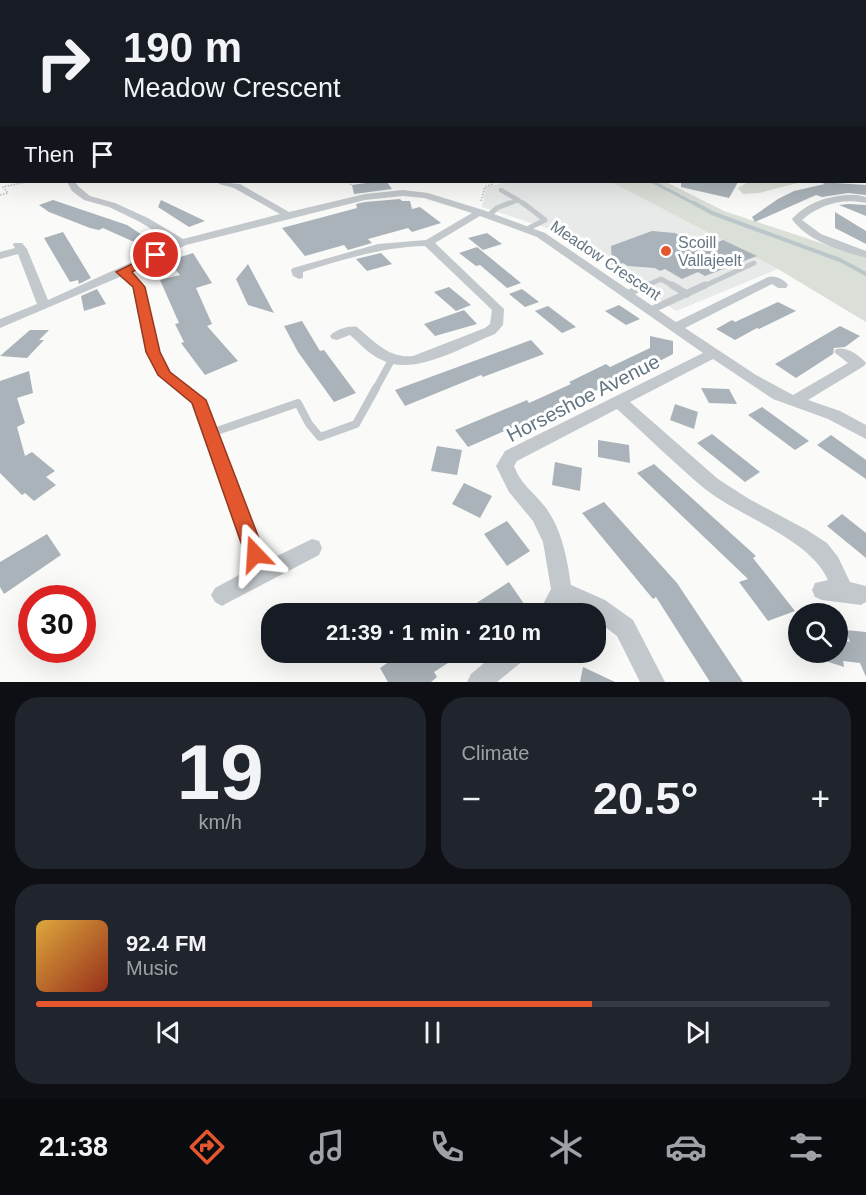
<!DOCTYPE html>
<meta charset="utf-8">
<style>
:root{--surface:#171b24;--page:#20242c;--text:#f1f3f6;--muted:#9ea1a6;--line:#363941;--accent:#e4572e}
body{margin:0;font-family:Arial,sans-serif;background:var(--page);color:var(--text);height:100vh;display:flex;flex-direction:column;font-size:22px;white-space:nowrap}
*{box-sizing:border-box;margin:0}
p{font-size:20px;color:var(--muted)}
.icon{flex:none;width:33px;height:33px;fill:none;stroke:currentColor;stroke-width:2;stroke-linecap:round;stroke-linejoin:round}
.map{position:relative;height:682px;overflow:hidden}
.panel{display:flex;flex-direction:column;gap:15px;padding:15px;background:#0d0f14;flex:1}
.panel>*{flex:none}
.hud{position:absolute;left:0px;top:0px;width:867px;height:183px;box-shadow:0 6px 24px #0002;background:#171b24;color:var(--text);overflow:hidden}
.buttons{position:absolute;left:788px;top:603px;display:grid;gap:12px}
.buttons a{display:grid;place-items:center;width:60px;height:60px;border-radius:50%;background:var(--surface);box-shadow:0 6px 24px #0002;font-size:30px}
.speed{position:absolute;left:18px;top:585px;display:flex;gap:12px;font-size:30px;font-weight:700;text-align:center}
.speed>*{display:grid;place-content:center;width:78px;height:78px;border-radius:50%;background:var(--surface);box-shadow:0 6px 24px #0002;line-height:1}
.speed .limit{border:9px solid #d22;background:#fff;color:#111}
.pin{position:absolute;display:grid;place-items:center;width:51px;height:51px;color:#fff;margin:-26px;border:3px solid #fff;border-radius:50%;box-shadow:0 2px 6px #0007}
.me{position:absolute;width:66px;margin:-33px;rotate:340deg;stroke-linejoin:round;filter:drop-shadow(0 0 4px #0008)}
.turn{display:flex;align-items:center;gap:21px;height:126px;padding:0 24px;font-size:27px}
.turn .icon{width:78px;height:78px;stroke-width:2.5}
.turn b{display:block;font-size:42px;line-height:51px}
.then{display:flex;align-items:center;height:57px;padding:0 24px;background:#0003;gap:12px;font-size:22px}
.big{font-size:45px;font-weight:700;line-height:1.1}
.panel .card{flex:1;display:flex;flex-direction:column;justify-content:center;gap:9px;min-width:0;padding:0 21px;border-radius:24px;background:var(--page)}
.panel .dial{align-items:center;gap:0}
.dial b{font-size:78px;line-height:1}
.song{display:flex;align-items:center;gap:18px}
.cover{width:72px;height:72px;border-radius:9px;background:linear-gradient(135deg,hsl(40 70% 55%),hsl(10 70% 35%))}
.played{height:6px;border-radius:3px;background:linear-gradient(90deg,var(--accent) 70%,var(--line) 70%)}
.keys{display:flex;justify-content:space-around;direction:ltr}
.heat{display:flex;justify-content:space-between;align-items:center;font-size:33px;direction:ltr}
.panel .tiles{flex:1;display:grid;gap:15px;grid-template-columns:1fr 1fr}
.card:last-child{grid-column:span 2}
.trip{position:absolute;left:261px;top:603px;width:345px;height:60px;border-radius:24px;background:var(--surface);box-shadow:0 6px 24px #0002;font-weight:700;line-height:60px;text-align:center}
.dock{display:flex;height:96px;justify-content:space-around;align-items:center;background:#090b0e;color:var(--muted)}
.dock .icon{width:42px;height:42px}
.dock .selected{color:var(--accent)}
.dock b{font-size:27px;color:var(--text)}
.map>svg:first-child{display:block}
.built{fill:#e8e9e9}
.green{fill:#dadfd7}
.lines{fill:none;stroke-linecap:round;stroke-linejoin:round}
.stream-far1{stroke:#bbc7cb;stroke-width:3}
.stream{stroke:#bbc7cb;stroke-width:4}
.building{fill:#aab3b9}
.path{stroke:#bbbfc2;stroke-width:1.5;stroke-dasharray:1.5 1.5;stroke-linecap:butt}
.lane-far3{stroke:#c3c8cc;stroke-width:4.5}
.lane-far2{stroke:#c3c8cc;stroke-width:5}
.lane-far1{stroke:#c3c8cc;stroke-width:7}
.lane{stroke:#c3c8cc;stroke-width:8}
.street{fill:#c3c8cc;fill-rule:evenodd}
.route{fill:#e4572e;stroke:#94391e;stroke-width:1.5}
.poi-dot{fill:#e4572e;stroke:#fff;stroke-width:2}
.labels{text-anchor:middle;stroke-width:6;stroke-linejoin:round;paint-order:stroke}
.poi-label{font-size:16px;fill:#657683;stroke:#fff;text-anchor:start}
.street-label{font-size:16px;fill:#657683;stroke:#fff}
.near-street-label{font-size:20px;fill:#657683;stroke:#fff}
</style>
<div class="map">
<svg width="866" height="682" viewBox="0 0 866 682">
<rect width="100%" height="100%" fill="#fafaf8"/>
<!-- built -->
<polygon class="built" points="508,182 611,182 778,269 676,311 562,233 482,207 486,187"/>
<!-- green -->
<g class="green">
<polygon points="611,182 666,182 724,211 866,258 866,322 778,269"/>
<polygon points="748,182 801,182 759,193 743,194 738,188"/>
</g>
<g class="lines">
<!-- stream-far1 -->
<polyline class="stream-far1" points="653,182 697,205"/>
<!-- stream -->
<polyline class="stream" points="694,203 712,213 840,260 866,274"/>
</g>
<!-- building -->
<g class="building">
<polygon points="373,182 387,182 392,189 354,194 352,185"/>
<polygon points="681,182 738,182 729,198 681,187"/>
<polygon points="820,182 866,185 866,195 848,193 822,197 816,195 755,222 752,217 778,199 794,191 825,184"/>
<polygon points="400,199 402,201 410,201 412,209 420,207 441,223 412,232 408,228 368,239 372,243 348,250 344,245 305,256 282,228 357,208 356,204 365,202"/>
<polygon points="53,200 127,225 156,244 152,250 103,228 99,230 90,228 49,212 39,205"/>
<polygon points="161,200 205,221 189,227 158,207"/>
<polygon points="849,204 866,205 866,216 839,205"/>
<polygon points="835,212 866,231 866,244 835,228"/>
<polygon points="652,231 675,233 691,241 692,252 723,240 757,256 705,276 698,272 682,279 665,269 660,271 655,268 628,266 623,263 612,267 611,246"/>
<polygon points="63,232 91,278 79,284 78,280 70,282 44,238"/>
<polygon points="487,233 502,244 483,250 468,238"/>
<polygon points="477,247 521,283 507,288 480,265 476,266 459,253"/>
<polygon points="193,253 212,283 196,288 212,324 207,326 238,361 205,375 181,343 184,342 175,324 179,323 160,280 180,275 168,261"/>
<polygon points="381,253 392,264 367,271 356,259"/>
<polygon points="248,264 274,313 248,305 236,279"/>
<polygon points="449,287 471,305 456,311 434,292"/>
<polygon points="97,289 106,304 84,311 81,296"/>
<polygon points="522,289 539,302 525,307 509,294"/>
<polygon points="778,302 796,311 759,329 757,328 735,340 716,329 732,320 735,322"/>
<polygon points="619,305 640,319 626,325 605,311"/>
<polygon points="548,306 576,327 562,333 535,311"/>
<polygon points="464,310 477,324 435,336 424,324"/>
<polygon points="302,321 320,351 324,350 356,393 334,402 298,352 284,326"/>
<polygon points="840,326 860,336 845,347 834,348 833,354 796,378 775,364"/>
<polygon points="30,330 49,330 39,340 44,340 27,358 0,356"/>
<polygon points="650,336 673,341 673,354 633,375 630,373 554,412 552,410 468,447 455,430 527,400 529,403 571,384 569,382 606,364 610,367 650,348"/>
<polygon points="531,340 544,354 483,377 481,375 405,406 395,390"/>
<polygon points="29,371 33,393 17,398 25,423 17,427 25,456 32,452 55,471 46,477 56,485 34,501 25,493 22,495 0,473 0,381"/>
<polygon points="701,388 729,389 737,404 709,403"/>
<polygon points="675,404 698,412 694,429 670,420"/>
<polygon points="762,407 809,441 795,450 748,415"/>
<polygon points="712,434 760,472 745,482 697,443"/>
<polygon points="831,435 866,460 866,479 817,445"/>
<polygon points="598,440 629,445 630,463 598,457"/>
<polygon points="437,446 462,450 457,475 431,471"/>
<polygon points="555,462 582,468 580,491 552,485"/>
<polygon points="654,464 756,556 753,558 795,611 768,621 739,582 748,579 637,473"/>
<polygon points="464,483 492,496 480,518 452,504"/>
<polygon points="604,502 677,583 743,682 710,682 656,597 653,599 582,513"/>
<polygon points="842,514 866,533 866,558 827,526"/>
<polygon points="507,521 530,551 507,566 484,534"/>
<polygon points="47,534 61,555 4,594 0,587 0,562"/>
<polygon points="509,582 531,614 460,614 478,602"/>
<polygon points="845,630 866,632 866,677 860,663 843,661 844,667 807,655 808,652 837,652 837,638 850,642"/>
<polygon points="403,652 465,652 434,672 437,677 431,682 388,682 380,668"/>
<polygon points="583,667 615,682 580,682"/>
</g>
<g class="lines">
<!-- path -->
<g class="path">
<polyline points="348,182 355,188"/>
<polyline points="0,195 8,193 3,187 26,182"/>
<polyline points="481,201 485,187 493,184"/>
</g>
<!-- lane-far3 -->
<g class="lane-far3">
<polyline points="501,190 518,200"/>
<polyline points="505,205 518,200 525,205"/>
</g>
<!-- lane-far2 -->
<g class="lane-far2">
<polyline points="523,203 545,220 529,228"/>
<polyline points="489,215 497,208 509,203"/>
<polyline points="643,287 661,279 675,287"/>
<polyline points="702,287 754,263"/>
</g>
<!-- lane-far1 -->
<g class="lane-far1">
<polyline points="672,285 687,294"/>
<polyline points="627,294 647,285"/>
<polyline points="651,310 705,285"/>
<polyline points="375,390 391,361"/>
</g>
<!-- lane -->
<polyline class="lane" points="211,433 298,403 309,424 320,437 356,424 376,388"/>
<!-- street -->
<g class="street">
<rect x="0" y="115" width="2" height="6"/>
<path d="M67 182H75L79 187 90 196 115 203 148 218 183 239 280 214 234 188 219 184 218 182 240 184 289 212 365 194 403 190 428 193 483 210 545 233 676 322 768 277C775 275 784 279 788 285L786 288H778L772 284 685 328 756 375 793 395 848 363 834 352 836 349C846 346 860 355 866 363L864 366 808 400 840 411 866 425V439L828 419 773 399 713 359 630 402 718 479 749 499 807 530 827 543 838 557 850 582 866 586V602L861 605 822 600 815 597 812 590 815 583 828 580C809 538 742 518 705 489 675 464 646 435 617 409L517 461 514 466C520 484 535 493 546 508 562 530 567 558 571 585L605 600 633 620 665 682H640L617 636 596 620V614H585L566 604 561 614H538L551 589 543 542 533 521 509 492 496 466 505 451 703 353 537 237 480 216 435 243 504 309 503 325 495 334C464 346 416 376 384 361 371 356 361 345 350 335L337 340 332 339 330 336C335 330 349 325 357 327 374 341 389 359 413 356L485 328 490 324 492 310 425 246C383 247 344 259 303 272V278L299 279 293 276 291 270 293 268 378 244 426 240 472 213 424 198 403 196 365 200 186 245 131 271 145 287 160 352 171 372 206 400 267 561 312 539 319 541 322 548 319 555 229 602 222 606 215 602 211 595 215 588 250 569 191 403 158 375 146 352 133 288 122 276 0 328V319L37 304 18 254 0 259V252L15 248 13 245 14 243H22L27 249 48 300 174 243 140 222 109 207 84 200 72 191Z"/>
<path d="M857 195 866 197V203C842 198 821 204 802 220L821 234 866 251V258C841 251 807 241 792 219 808 201 833 194 857 195Z"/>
<polygon points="497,652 527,652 524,660 497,682 467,682 471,674"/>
</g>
</g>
<!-- sky -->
<linearGradient id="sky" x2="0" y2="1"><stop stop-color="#96bcdc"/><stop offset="0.48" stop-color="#fdfdfc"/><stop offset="1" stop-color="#fdfdfc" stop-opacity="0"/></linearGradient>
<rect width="866" height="183" fill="url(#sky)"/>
<!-- route -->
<polygon class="route" points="156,252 160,253 160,257 132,272 145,287 160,352 170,372 206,400 265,554 262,560 255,563 248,560 245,554 192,403 158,375 146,352 133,287 116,272"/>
<!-- markers -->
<circle class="poi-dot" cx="666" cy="251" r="6"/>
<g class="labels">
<!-- poi labels -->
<g class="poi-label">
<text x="678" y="248">Scoill<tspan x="678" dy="18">Vallajeelt</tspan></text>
</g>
<!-- street labels -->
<g class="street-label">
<text transform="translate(606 260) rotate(34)" y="6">Meadow Crescent</text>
</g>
<!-- near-street labels -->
<g class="near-street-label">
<text transform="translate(583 398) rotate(-27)" y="7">Horseshoe Avenue</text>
</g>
</g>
</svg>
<div class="buttons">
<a><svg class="icon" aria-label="search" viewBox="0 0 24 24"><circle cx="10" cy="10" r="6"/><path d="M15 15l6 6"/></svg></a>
</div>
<div class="speed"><div class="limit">30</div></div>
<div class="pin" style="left:156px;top:255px;background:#d93025"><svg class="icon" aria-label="arrive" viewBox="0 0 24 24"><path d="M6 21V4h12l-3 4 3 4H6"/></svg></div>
<svg class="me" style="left:255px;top:554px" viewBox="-20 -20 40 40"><path d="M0-17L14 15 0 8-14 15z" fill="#e4572e" stroke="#fff" stroke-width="4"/></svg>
<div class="trip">21:39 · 1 min · 210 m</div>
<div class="hud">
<div class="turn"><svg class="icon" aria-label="right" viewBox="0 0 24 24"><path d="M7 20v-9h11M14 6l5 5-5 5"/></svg><div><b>190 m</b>Meadow Crescent</div></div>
<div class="then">Then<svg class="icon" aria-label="arrive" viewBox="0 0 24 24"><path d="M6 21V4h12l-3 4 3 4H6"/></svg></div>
</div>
</div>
<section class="panel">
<div class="tiles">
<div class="card dial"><b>19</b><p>km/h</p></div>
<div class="card"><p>Climate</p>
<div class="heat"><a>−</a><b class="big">20.5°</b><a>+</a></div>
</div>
<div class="card">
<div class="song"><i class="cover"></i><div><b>92.4 FM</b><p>Music</p></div></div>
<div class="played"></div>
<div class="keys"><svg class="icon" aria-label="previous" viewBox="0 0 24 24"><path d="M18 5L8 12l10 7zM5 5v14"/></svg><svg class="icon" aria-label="pause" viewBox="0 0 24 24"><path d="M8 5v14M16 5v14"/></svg><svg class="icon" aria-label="next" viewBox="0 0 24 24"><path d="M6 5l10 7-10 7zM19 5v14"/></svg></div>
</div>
</div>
</section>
<nav class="dock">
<b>21:38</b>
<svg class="icon selected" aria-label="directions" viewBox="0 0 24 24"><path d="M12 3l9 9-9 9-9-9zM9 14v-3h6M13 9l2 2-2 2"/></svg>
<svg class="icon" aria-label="music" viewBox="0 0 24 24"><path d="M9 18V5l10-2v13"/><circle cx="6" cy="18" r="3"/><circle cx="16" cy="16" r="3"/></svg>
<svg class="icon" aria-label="phone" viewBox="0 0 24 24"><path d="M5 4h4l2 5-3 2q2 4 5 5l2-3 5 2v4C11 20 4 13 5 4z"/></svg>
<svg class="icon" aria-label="climate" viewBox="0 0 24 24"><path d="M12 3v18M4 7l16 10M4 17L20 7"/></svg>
<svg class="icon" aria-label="car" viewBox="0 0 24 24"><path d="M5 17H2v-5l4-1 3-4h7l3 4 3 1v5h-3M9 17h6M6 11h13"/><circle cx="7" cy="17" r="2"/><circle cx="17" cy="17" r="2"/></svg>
<svg class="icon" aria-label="filters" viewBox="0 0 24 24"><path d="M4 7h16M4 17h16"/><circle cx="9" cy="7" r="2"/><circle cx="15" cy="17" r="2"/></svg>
</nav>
